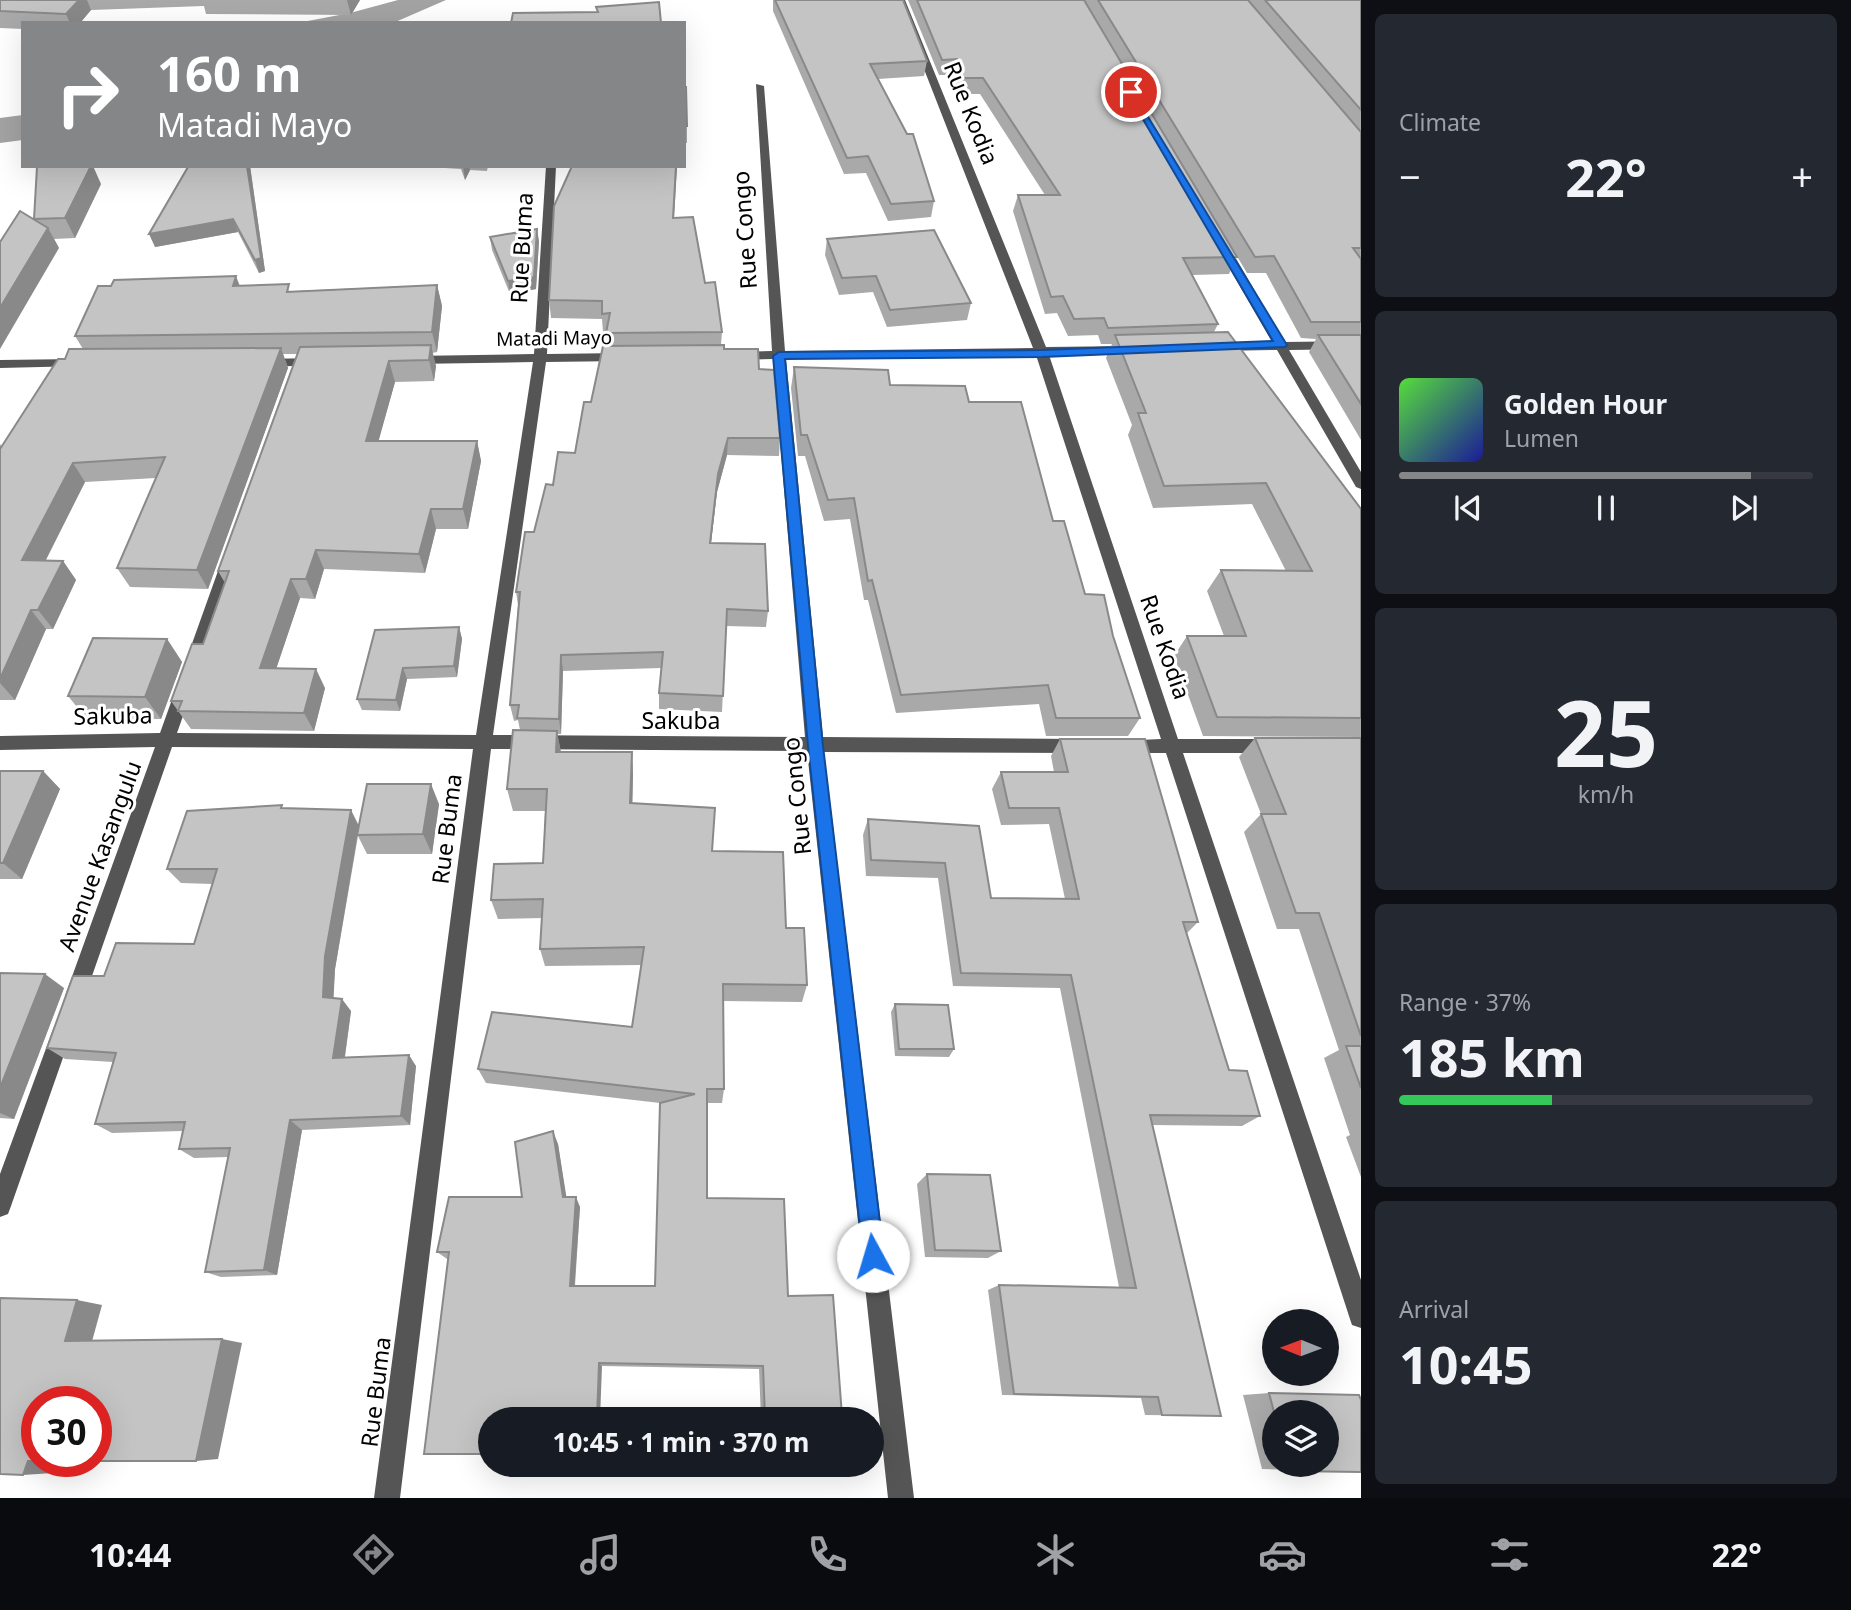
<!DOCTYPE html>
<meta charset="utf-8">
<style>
:root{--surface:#171b24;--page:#242831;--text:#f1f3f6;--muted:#9ea1a6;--line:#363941;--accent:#858687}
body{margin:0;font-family:"Noto Sans",sans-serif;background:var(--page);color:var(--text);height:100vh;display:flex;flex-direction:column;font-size:26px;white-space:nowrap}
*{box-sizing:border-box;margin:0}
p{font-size:23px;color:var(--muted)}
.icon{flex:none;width:38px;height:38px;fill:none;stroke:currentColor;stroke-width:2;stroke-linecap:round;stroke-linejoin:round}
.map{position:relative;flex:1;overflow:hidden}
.side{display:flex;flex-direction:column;gap:14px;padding:14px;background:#0d0f14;width:490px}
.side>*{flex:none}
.top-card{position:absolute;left:21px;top:21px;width:665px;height:147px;border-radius:0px;box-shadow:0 7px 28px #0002;background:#858687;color:#fff;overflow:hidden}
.needle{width:46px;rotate:271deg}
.tools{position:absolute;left:1262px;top:1309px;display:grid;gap:14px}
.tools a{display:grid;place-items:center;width:77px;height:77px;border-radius:50%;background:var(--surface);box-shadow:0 7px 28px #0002;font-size:35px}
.speed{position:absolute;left:21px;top:1386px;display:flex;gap:14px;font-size:35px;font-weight:700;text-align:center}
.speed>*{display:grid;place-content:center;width:91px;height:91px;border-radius:50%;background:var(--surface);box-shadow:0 7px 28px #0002;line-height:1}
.speed .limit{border:10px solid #d22;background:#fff;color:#111}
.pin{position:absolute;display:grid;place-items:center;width:60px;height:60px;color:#fff;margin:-30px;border:4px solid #fff;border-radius:50%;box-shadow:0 2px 7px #0007}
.me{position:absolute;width:77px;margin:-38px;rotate:354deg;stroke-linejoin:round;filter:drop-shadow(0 0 5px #0008)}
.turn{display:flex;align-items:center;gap:24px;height:147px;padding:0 21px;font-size:32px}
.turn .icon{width:91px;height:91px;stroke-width:2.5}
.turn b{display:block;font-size:49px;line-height:60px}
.big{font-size:52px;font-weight:700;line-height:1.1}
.side .widget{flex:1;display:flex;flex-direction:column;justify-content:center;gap:10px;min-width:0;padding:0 24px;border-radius:10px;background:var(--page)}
.side .dial{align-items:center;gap:0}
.dial b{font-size:91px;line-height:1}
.song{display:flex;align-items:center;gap:21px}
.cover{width:84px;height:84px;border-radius:10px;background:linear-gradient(135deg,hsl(110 70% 55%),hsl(240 70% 35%))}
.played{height:7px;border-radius:4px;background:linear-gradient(90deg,var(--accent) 85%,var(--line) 85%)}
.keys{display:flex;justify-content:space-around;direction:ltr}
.heat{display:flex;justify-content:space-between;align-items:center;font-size:38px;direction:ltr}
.charge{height:10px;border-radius:5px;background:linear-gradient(90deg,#34c759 37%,var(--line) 0)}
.trip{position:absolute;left:478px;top:1407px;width:406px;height:70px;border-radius:35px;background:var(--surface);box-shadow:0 7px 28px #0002;font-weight:700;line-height:70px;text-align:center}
.tab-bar{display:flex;height:112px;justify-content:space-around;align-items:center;background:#090b0e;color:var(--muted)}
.tab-bar .icon{width:49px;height:49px}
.tab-bar .selected{color:var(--accent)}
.tab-bar b{font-size:32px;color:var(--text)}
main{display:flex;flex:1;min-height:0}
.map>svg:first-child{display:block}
.water{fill:#a3a3a3}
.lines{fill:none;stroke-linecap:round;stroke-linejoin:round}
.minor{fill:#555;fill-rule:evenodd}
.wall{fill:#a9a9a9;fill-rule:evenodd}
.shaded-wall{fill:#898989}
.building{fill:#c4c4c4;stroke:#898989;stroke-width:2}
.route{fill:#1a73e8;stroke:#114b97;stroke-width:2}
.labels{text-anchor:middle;stroke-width:6;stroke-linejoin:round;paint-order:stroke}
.far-street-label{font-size:19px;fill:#000;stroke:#fff}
.street-label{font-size:23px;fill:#000;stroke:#fff}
</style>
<main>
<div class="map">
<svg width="1361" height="1498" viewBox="0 0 1361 1498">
<rect width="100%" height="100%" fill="#fff"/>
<!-- water -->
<g class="water">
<polygon points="398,0 446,0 393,23 297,23 350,13"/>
<polygon points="23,115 23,140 0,143 0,118"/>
</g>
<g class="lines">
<!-- minor -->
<g class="minor">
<polygon points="897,0 905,0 1046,347 1130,346 1136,350 1130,354 1049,355 1178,739 1270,739 1276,741 1279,746 1276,751 1270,753 1183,753 1361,1280 1361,1328 1352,1325 1349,1316 1166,753 1123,753 1117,751 1114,746 1117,741 1161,739 1036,355 786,359 823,737 1078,739 1084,741 1087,746 1084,751 1078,753 824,752 914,1498 888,1498 807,751 491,749 400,1498 374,1498 473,749 172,747 85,996 82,1003 75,1006 68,1003 65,996 155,747 0,750 0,736 160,733 223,557 231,551 239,557 177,733 476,735 533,362 413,364 407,360 413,356 534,354 546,166 556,166 547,354 623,353 629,357 623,361 546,362 493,735 805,737 773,359 735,360 729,356 735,352 772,351 756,84 764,86 785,351 1033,348"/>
<polygon points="1222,242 1228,245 1285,342 1361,341 1361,349 1289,350 1361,472 1361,489 1356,487 1277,350 1218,351 1212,347 1218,343 1272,342 1216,245"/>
<polygon points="318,358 324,362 323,365 262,367 256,363 262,359"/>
<polygon points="77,359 82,360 82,366 0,368 0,360"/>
<polygon points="62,1022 69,1025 72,1032 11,1206 8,1214 0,1217 0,1174 52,1032 55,1025"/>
</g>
</g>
<!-- wall -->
<g class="wall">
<polygon points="0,0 360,0 351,15 206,14 204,6 91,10 80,23 23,23 23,29 0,28"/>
<polygon points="773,0 903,0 927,61 924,76 878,79 934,201 931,217 888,221 866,173 844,174 773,11"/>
<polygon points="908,0 1084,0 1237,257 1229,274 1192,275 1218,324 1214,332 1361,509 1361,737 1203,736 1174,656 1187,636 1224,636 1207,591 1221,570 1286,571 1252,504 1153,508 1128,435 1132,425 1106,358 1112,344 1101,344 1098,335 1068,336 1057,313 1045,314 1013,211 1018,195 1045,195 980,94 959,94 954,75 939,75"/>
<polygon points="1084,0 1361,0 1361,440 1309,352 1316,339 1301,338 1266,273 1247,273"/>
<polygon points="684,87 687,126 687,143 684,143"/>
<polygon points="197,166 250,166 265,271 259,273 238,232 155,247"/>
<polygon points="412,166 488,166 487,171 470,170 465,180 461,169"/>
<polygon points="101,184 75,238 54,239 59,248 34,220"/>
<polygon points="674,218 705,283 722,332 721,345 724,349 759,369 780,438 779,456 727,455 717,492 711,543 768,611 766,627 726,626 722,712 659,709 659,693 661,668 563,671 561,734 557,734 561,752 632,752 633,774 632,803 712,851 786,928 807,985 802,1002 723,1001 724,1089 722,1103 707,1103 707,1198 788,1296 842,1416 761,1418 759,1369 602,1366 437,1252 522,1197 558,1144 566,1197 580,1207 575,1286 655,1286 660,1103 486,1083 478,1069 632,1027 641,965 545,966 540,949 542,918 498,919 491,900 543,863 545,811 513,811 507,789 520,730 518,720 514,721 510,705 518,605 516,592 534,532 553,485 575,453 591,402 606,346 606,332 603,332 602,319 551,318 549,300"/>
<polygon points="490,237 539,241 536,289 510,294 492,250"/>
<polygon points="827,239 971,303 967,320 887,327 873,292 839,295 825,255"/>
<polygon points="437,285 442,306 437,352 432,353 436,366 434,381 395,382 378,441 477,441 481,461 468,529 436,529 425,573 324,569 315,599 300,598 276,669 325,688 314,731 191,729 171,701 203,644 225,583 218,571 297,354 283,354 288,368 208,589 130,587 117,568 156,478 85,482 46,560 63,561 76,580 53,629 46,629 15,700 0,700 0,444 2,447 65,359 83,349 75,336 240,286 292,291"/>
<polygon points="794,367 890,385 969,402 1053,521 1085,594 1113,636 1140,718 1128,736 1046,736 1039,704 896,713 868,600 864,600 850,519 824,521 805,456 798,456 791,388"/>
<polygon points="459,627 462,639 457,677 407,679 400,711 362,710 357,699"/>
<polygon points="167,639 182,662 161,719 86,718 68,696"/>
<polygon points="1255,738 1361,738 1361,1177 1346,1137 1350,1135 1324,1058 1339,1050 1299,929 1277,929 1244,832 1261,814 1239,757"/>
<polygon points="1060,739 1198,922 1187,933 1229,1070 1260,1116 1242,1126 1152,1125 1221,1416 1145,1415 1141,1398 1002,1395 988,1290 999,1285 1119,1287 1060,988 953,986 938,878 866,876 863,835 868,819 979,826 991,898 1065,899 1049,824 1001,825 992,789 1001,772 1054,772 1051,756"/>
<polygon points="0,771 43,771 60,789 22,879 0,879"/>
<polygon points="439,804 432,854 367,854 358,836 335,969 333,998 351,1011 345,1057 416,1066 410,1125 302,1130 277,1275 221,1277 205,1272 228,1157 194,1158 179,1149 182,1131 112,1133 95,1124 113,1062 65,1059 47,1048 104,976 194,944 212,884 181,883 167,869 284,808 359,825"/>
<polygon points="0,973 64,988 14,1119 0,1118"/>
<polygon points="895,1004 954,1049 949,1057 895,1056 891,1012"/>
<polygon points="927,1174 1001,1251 988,1258 925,1257 917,1184"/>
<path d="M1269 1393 1359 1395 1361 1400V1472L1262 1469 1243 1395ZM1274 1412H1326V1465H1274Z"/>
</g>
<!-- shaded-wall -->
<g class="shaded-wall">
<polygon points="79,0 87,0 91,10 80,23 70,23 66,14"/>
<polygon points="347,0 360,0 351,15"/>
<polygon points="91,166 93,166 101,184 75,238 65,218"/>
<polygon points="247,166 250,166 265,271 259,273 255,260"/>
<polygon points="463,166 469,166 470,170 465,180"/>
<polygon points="676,166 677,166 673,236 673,218"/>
<polygon points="233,219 238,232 155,247 149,234"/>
<polygon points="48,228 59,248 0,349 0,308"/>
<polygon points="537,229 539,241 536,289 510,294 508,281"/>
<polygon points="236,276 244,297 233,286"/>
<polygon points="437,285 442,306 437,352 432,332"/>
<polygon points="431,345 436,366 434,381 429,360"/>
<polygon points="281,348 288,368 208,589 197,570"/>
<polygon points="389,361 395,382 373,461 366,441"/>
<polygon points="728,438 727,455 717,492 709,560 710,543 718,474"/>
<polygon points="477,441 481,461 468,529 463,509"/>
<polygon points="73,463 85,482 36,579 22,560"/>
<polygon points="431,509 436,529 425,573 419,554"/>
<polygon points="316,550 324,569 315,599 306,579"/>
<polygon points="63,561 76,580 53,629 38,610"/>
<polygon points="291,579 300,598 270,687 260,668"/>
<polygon points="31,610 46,629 15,700 0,683 0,679"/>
<polygon points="459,627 462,639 457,677 454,666"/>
<polygon points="167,639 182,662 161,719 145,697"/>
<polygon points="561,655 563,671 561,734 559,719"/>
<polygon points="403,668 407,679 400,711 396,700"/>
<polygon points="316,669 325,688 314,731 304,713"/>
<polygon points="557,731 561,753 556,752"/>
<polygon points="632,752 633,774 632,824 630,803"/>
<polygon points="43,771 60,789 22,879 3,863"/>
<polygon points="431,784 439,804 432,854 423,834"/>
<polygon points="351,810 359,826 335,969 333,1009 323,997 325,956"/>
<polygon points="45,974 64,988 14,1119 0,1113 0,1088"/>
<polygon points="342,999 351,1011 343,1069 333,1058"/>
<polygon points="409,1055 416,1066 410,1125 401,1116"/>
<polygon points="290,1120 302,1130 277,1275 264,1270"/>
<polygon points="553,1131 558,1144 568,1207 563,1197"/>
<polygon points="576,1197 580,1207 574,1292 570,1286"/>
<polygon points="77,1300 102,1305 91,1345 65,1341"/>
<polygon points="222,1339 242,1343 218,1459 196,1461"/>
<polygon points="599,1363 602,1366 600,1419 597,1419"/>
<polygon points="28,1461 56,1461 53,1473 23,1475"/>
</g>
<!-- building -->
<g class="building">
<polygon points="0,0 79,0 66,14 0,11"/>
<polygon points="775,0 903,0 927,61 870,64 907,134 913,134 934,201 891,204 868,156 847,158"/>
<polygon points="917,0 1084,0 1237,257 1183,258 1218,324 1108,328 1104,318 1074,319 1063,296 1051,297 1018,195 1060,195 983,78 963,78 957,59 942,60"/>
<polygon points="1098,0 1248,0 1361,132 1361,248 1353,248 1361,259 1361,322 1311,322 1274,256 1255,257"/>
<polygon points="1265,0 1361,0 1361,110"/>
<polygon points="659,2 661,23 511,23 513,13 598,12 596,7"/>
<polygon points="684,87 686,87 687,126 684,126"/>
<polygon points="56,166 91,166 65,218 34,219 37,167"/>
<polygon points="197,166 247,166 261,258 255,260 233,219 149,234 188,167"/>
<polygon points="572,166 676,166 673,218 693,217 705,283 715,282 722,332 606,333 610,313 602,314 602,301 549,300 554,206"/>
<polygon points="20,211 48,228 0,308 0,242"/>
<polygon points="537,229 534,277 508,281 490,237"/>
<polygon points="934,230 971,303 890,310 876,276 842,278 827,239"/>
<polygon points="236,276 233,286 289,284 287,292 437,285 432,332 75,336 98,286 111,286 114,280"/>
<polygon points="1228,332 1361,509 1361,718 1217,717 1187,636 1246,636 1221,570 1312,571 1266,483 1164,486 1138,413 1146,413 1115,335"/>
<polygon points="1318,335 1361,335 1361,404"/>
<polygon points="431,345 429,360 389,361 366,441 477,441 463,509 431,509 419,554 316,550 306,579 291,579 260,668 316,669 304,713 178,711 182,701 171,701 192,644 203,644 229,571 218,571 300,347"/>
<polygon points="724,345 724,349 758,349 759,369 774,370 780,438 728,438 718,474 710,543 765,544 768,611 727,609 723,696 659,693 663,652 561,655 559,719 517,718 519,705 510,705 520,592 516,592 525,532 534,532 546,484 553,485 558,452 575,453 584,402 591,402 603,346"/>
<polygon points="281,348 197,570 117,568 165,457 73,463 22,560 63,561 38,610 31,610 0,679 0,449 58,359 65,359 69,349"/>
<polygon points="794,367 888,370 890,385 965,386 969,402 1021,402 1053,521 1064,521 1085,594 1104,595 1113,636 1140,718 1056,718 1048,685 901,695 872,580 868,581 854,498 828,500 807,435 801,435"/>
<polygon points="459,627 454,666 403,668 396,700 357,699 375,630"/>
<polygon points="93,638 167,639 145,697 68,696"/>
<polygon points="513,730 557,731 556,752 632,752 630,803 715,808 712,851 783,852 786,928 804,928 807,985 723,984 724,1089 707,1089 707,1198 784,1199 788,1296 833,1295 842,1416 765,1418 763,1366 599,1363 597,1419 490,1419 490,1454 424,1454 449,1252 437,1252 449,1197 522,1197 515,1142 553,1131 563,1197 576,1197 570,1286 655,1286 660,1103 695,1094 478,1069 492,1012 632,1027 644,947 540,949 543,899 491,900 494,864 543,863 547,789 507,789"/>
<polygon points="1255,738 1361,738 1361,1036 1319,913 1296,913 1261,814 1286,814"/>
<polygon points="1060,739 1145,739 1198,922 1183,922 1229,1070 1247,1071 1260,1116 1150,1115 1221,1416 1162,1415 1158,1397 1014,1394 999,1285 1136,1288 1071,975 961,973 945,863 871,860 868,819 979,826 991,898 1079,899 1059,808 1009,808 1001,772 1068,772"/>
<polygon points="0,771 43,771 3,863 0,863"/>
<polygon points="367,784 431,784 423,834 357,835"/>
<polygon points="282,805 281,808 351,810 325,956 323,997 342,999 333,1058 409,1055 401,1116 290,1120 264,1270 205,1272 230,1148 179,1149 185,1122 95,1124 116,1053 47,1048 73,976 104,976 116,943 194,944 217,869 167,869 187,811"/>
<polygon points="0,973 45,974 0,1088"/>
<polygon points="895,1004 948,1005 954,1049 899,1049"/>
<polygon points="1346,1046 1361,1046 1361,1088"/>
<polygon points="927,1174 990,1175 1001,1251 935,1250"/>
<polygon points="0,1298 77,1300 65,1341 222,1339 196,1461 96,1461 96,1402 37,1402 37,1461 28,1461 23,1475 0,1474"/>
<polygon points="1269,1393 1359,1395 1361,1400 1361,1472 1289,1471 1288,1465 1326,1465 1326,1412 1274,1412"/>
</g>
<!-- route -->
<polygon class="route" points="1131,89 1287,345 1285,347 1042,357 785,359 823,746 884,1256 881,1264 873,1267 866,1264 863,1256 808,746 773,356 779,352 1042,350 1273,341 1127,92"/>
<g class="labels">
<!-- far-street labels -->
<g class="far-street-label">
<text transform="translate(554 338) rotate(-1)" y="7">Matadi Mayo</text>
</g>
<!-- street labels -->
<g class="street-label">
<text transform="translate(971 113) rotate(68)" y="8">Rue Kodia</text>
<text transform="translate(745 230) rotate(-94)" y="8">Rue Congo</text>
<text transform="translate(522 248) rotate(-87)" y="8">Rue Buma</text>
<text transform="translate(1165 647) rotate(71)" y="8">Rue Kodia</text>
<text transform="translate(113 716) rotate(-1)" y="8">Sakuba</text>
<text x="681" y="729">Sakuba</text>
<text transform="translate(797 796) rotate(-96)" y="8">Rue Congo</text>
<text transform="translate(447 829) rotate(-83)" y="8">Rue Buma</text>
<text transform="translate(100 856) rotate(-70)" y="8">Avenue Kasangulu</text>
<text transform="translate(376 1392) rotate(-83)" y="8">Rue Buma</text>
</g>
</g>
</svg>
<div class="tools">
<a><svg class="needle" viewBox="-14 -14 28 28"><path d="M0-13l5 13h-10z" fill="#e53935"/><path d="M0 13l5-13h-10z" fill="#9ea1a6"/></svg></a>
<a><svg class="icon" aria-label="layers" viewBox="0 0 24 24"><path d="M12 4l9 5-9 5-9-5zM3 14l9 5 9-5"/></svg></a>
</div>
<div class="speed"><div class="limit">30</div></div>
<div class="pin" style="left:1131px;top:92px;background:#d93025"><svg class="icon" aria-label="arrive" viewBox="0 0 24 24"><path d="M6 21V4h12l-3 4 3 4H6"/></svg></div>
<svg class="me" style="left:873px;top:1256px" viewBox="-20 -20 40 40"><circle r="19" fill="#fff"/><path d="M0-13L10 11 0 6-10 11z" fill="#1a73e8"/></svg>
<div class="trip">10:45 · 1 min · 370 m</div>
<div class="top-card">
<div class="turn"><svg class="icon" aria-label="right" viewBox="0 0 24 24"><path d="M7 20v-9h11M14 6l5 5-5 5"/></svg><div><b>160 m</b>Matadi Mayo</div></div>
</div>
</div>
<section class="side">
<div class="widget"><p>Climate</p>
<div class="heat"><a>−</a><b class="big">22°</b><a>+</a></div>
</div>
<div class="widget">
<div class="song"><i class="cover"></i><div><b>Golden Hour</b><p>Lumen</p></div></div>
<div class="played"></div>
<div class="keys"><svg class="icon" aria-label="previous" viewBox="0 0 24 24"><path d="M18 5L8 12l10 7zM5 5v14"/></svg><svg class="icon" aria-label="pause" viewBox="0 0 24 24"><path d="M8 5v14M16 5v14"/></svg><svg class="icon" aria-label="next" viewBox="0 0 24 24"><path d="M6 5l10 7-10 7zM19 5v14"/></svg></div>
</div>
<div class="widget dial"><b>25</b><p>km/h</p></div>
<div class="widget"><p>Range · 37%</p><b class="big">185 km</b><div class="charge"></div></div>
<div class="widget"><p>Arrival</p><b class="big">10:45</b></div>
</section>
</main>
<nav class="tab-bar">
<b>10:44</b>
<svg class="icon selected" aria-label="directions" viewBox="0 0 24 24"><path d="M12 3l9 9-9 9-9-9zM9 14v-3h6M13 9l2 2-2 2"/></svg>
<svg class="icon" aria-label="music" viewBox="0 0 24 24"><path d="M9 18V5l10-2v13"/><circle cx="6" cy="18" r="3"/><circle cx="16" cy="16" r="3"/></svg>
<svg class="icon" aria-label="phone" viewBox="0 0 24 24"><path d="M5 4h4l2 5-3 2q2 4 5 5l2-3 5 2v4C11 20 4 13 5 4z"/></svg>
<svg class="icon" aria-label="climate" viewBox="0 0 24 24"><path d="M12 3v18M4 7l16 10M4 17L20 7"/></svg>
<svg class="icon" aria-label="car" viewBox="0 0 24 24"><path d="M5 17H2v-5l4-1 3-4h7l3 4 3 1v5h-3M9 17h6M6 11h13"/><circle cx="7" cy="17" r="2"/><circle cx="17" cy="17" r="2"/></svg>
<svg class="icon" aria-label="filters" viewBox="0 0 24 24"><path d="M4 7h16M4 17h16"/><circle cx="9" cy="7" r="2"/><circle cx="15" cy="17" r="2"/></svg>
<b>22°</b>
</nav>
